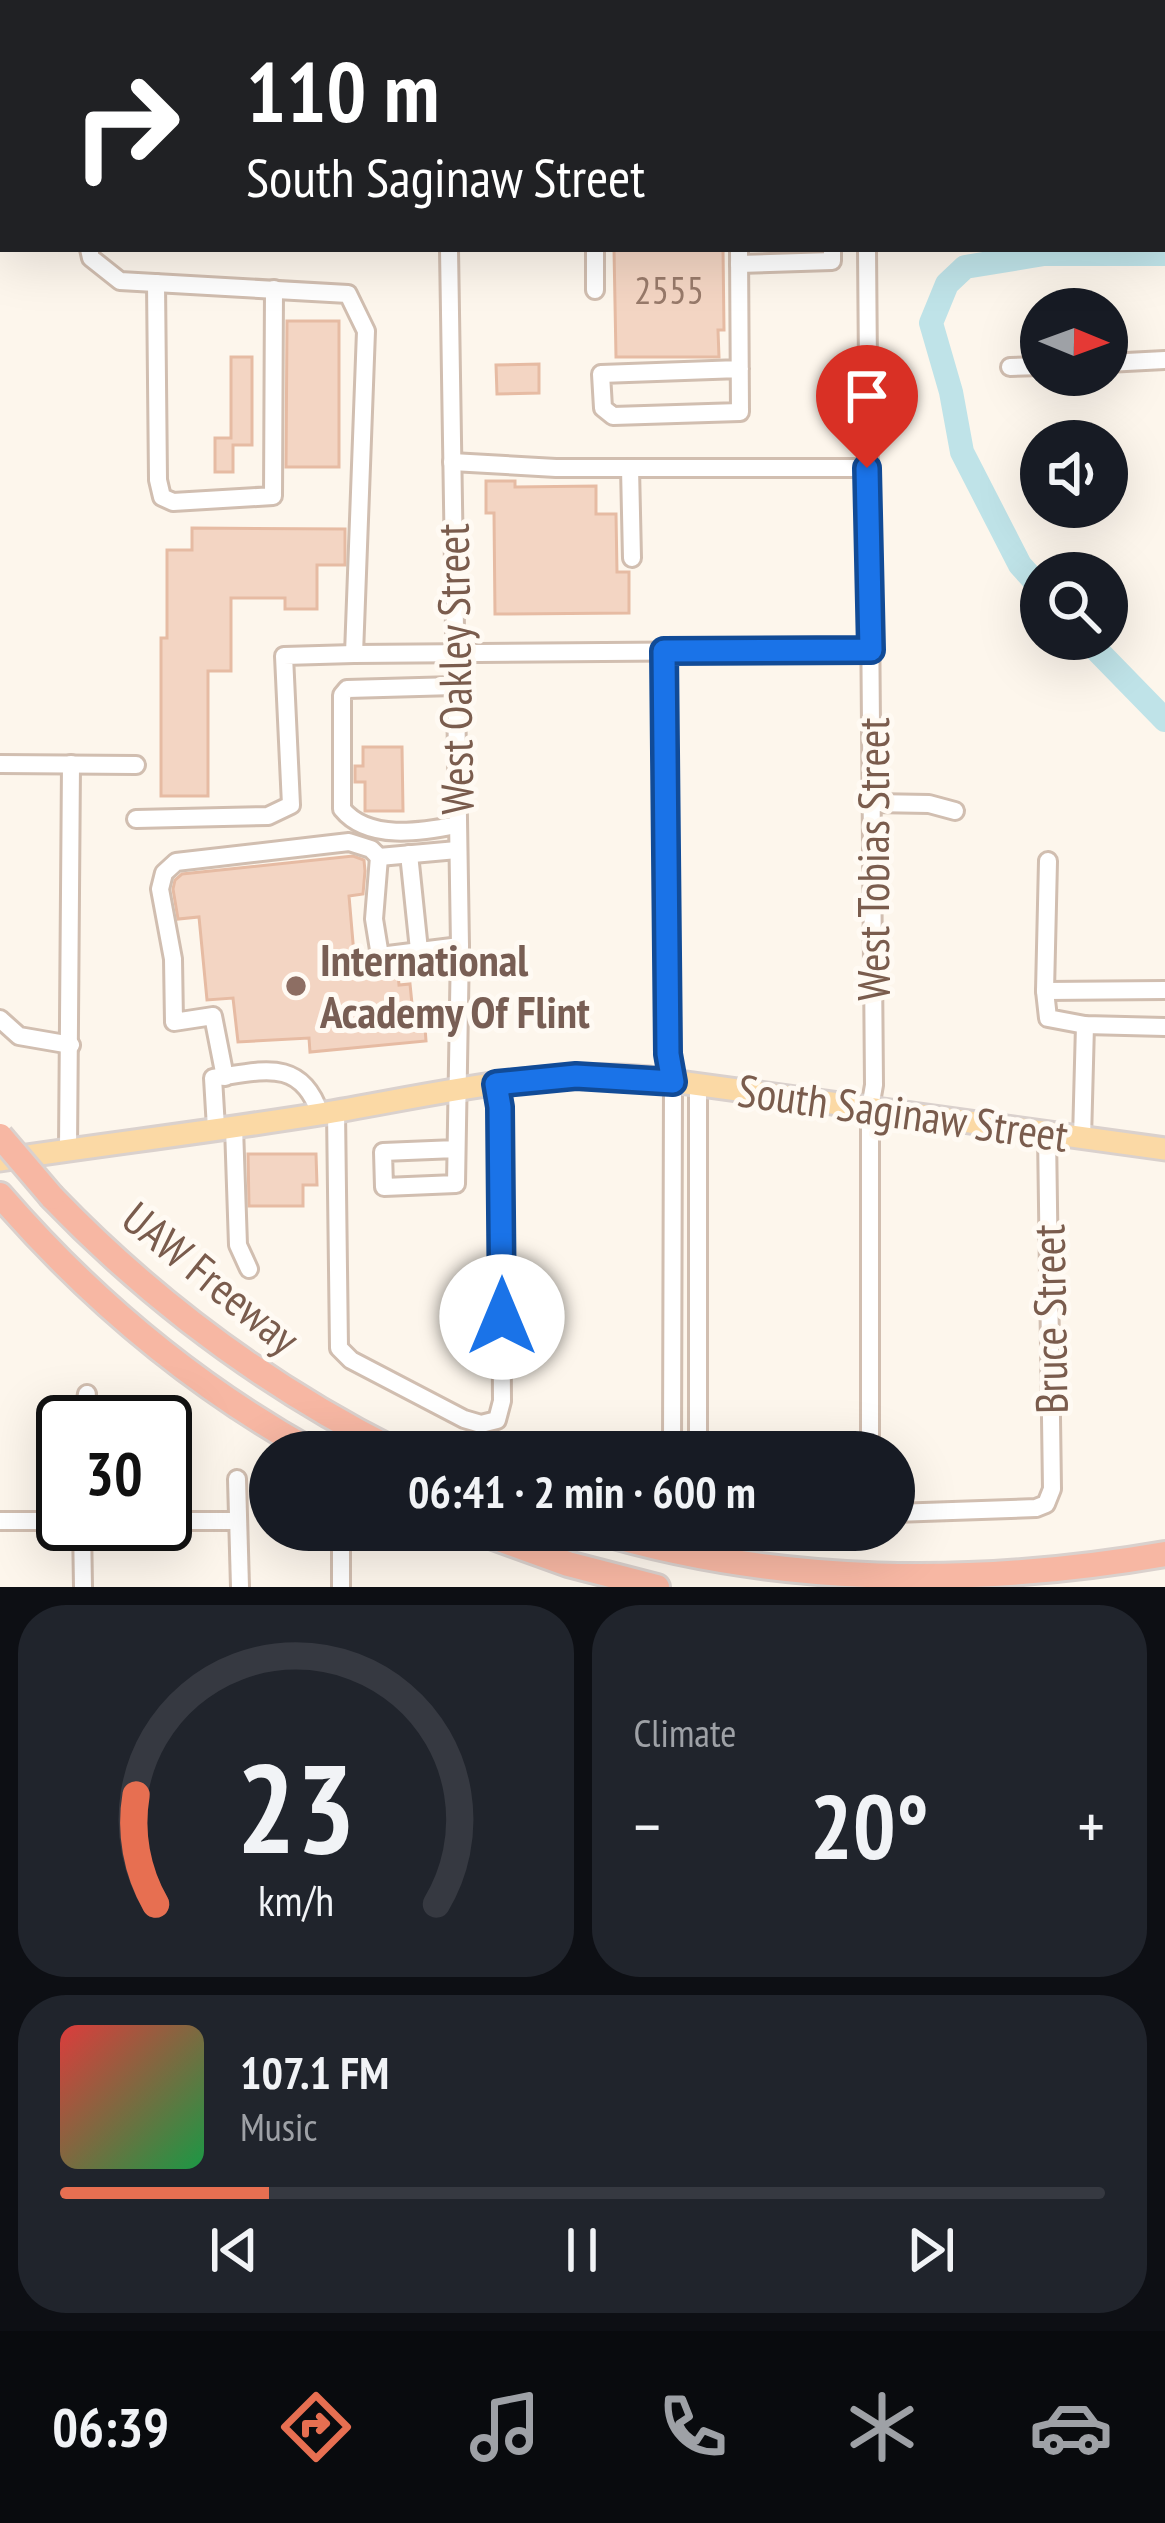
<!DOCTYPE html>
<meta charset="utf-8">
<style>
:root{--surface:#171b24;--page:#20242c;--text:#f1f3f6;--muted:#9ea1a6;--line:#363941;--accent:#e76f51}
body{margin:0;font-family:"PT Sans Narrow",sans-serif;background:var(--page);color:var(--text);height:100vh;display:flex;flex-direction:column;font-size:45px;white-space:nowrap}
*{box-sizing:border-box;margin:0}
p{font-size:39px;color:var(--muted)}
.icon{flex:none;width:66px;height:66px;fill:none;stroke:currentColor;stroke-width:2;stroke-linecap:round;stroke-linejoin:round}
.map{position:relative;height:1587px;overflow:hidden}
.details{display:flex;flex-direction:column;gap:18px;padding:18px;background:#0d0f14;flex:1}
.details>*{flex:none}
.hud{position:absolute;left:0px;top:0px;width:1167px;height:252px;box-shadow:0 12px 48px #0002;background:#202124;color:#fff;overflow:hidden}
.needle{width:78px;rotate:91deg}
.fabs{position:absolute;left:1020px;top:288px;display:grid;gap:24px}
.fabs a{display:grid;place-items:center;width:108px;height:108px;border-radius:50%;background:var(--surface);box-shadow:0 12px 48px #0002;font-size:60px}
.speed{position:absolute;left:36px;top:1395px;display:flex;gap:24px;font-size:60px;font-weight:700;text-align:center}
.speed>*{display:grid;place-content:center;width:156px;height:156px;border-radius:50%;background:var(--surface);box-shadow:0 12px 48px #0002;line-height:1}
.speed .limit{border:6px solid #111;border-radius:18px;background:#fff;color:#111}
.pin{position:absolute;display:grid;place-items:center;width:102px;height:102px;color:#fff;margin:-123px -51px;border-radius:50% 50% 50% 0;rotate:-45deg;box-shadow:0 0 12px #0007}
.pin .icon{rotate:45deg}
.me{position:absolute;width:132px;margin:-66px;rotate:0deg;stroke-linejoin:round;filter:drop-shadow(0 0 9px #0008)}
.turn{display:flex;align-items:center;gap:42px;height:252px;padding:0 48px;font-size:54px}
.turn .icon{width:156px;height:156px;stroke-width:2.5}
.turn b{display:block;font-size:84px;line-height:102px}
.big{font-size:90px;font-weight:800;line-height:1.1}
.details .widget{flex:1;display:flex;flex-direction:column;justify-content:center;gap:18px;min-width:0;padding:0 42px;border-radius:48px;background:var(--page)}
.details .dial{align-items:center;gap:0}
.dial svg{height:312px;overflow:visible;fill:none;stroke:var(--line);stroke-width:7;stroke-linecap:round;text-anchor:middle}
.dial text{fill:var(--text);stroke:none}
.song{display:flex;align-items:center;gap:36px}
.cover{width:144px;height:144px;border-radius:18px;background:linear-gradient(135deg,hsl(0 70% 55%),hsl(140 70% 35%))}
.played{height:12px;border-radius:6px;background:linear-gradient(90deg,var(--accent) 20%,var(--line) 20%)}
.keys{display:flex;justify-content:space-around;direction:ltr}
.heat{display:flex;justify-content:space-between;align-items:center;font-size:66px;direction:ltr}
.details .tiles{flex:1;display:grid;gap:18px;grid-template-columns:1fr 1fr}
.widget:last-child{grid-column:span 2}
.trip{position:absolute;left:249px;top:1431px;width:666px;height:120px;border-radius:60px;background:var(--surface);box-shadow:0 12px 48px #0002;font-weight:800;line-height:120px;text-align:center}
.dock{display:flex;height:192px;justify-content:space-around;align-items:center;background:#090b0e;color:var(--muted)}
.dock .icon{width:84px;height:84px}
.dock .active{color:var(--accent)}
.dock b{font-size:54px;color:var(--text)}
.map>svg:first-child{display:block}
.lines{fill:none;stroke-linecap:round;stroke-linejoin:round}
.river{stroke:#bfe3e8;stroke-width:24}
.building{fill:#f3d5c3;stroke:#e6bba3;stroke-width:3}
.minor-casing{stroke:#d1beb0;stroke-width:22}
.major-casing{stroke:#dad1cd;stroke-width:27}
.highway-casing{stroke:#dad1cd;stroke-width:30}
.minor{stroke:#fff;stroke-width:16}
.major{stroke:#fbd9a5;stroke-width:21}
.highway{stroke:#f7b7a3;stroke-width:24}
.highway-bridge-casing{stroke:#dad1cd;stroke-width:30;stroke-linecap:butt}
.highway-bridge{stroke:#f7b7a3;stroke-width:24}
.route-casing{stroke:#114b97;stroke-width:30}
.route{stroke:#1a73e8;stroke-width:21}
.education-dot{fill:#8d6e63;stroke:#fffaf3;stroke-width:4.5}
.labels{text-anchor:middle;stroke-width:10;stroke-linejoin:round;paint-order:stroke}
.number-label{font-size:39px;fill:#987a6a}
.street-label{font-size:45px;fill:#7a5c4d;stroke:#fffaf3}
.education-label{font-size:45px;font-weight:bold;fill:#785e54;stroke:#fffaf3;text-anchor:start}
</style>
<div class="map">
<svg width="1165" height="1587" viewBox="0 0 1165 1587">
<rect width="100%" height="100%" fill="#fdf6ec"/>
<g class="lines">
<!-- river -->
<g class="river">
<polyline points="1041,588 1020,565 962,452 951,392 931,323 947,284 965,267 1044,254 1165,254"/>
<polyline points="1086,639 1165,720"/>
</g>
</g>
<!-- building -->
<g class="building">
<polygon points="614,249 723,249 724,330 718,330 719,357 616,357"/>
<polygon points="287,321 339,321 339,467 286,467"/>
<polygon points="231,357 252,357 252,445 233,445 233,472 215,472 215,438 231,438"/>
<polygon points="539,364 539,393 497,394 496,365"/>
<polygon points="486,481 515,481 515,487 596,486 596,514 616,514 617,572 629,572 629,613 495,614 494,513 486,513"/>
<polygon points="192,528 345,529 345,565 317,565 317,609 285,609 285,598 231,598 231,671 208,671 208,796 161,796 161,638 167,638 167,550 192,550"/>
<polygon points="363,747 402,747 403,811 365,811 365,782 355,782 355,766 363,766"/>
<polygon points="353,856 364,860 365,871 363,894 349,896 356,978 398,974 399,985 410,984 413,1014 424,1013 426,1041 310,1052 309,1038 238,1042 233,998 207,1000 199,917 178,919 173,889 175,880 182,874"/>
<polygon points="248,1154 316,1154 317,1185 303,1185 303,1206 249,1206"/>
</g>
<g class="lines">
<defs>
<g id="minor">
<polyline points="30,0 30,3"/>
<polyline points="324,0 324,3"/>
<polyline points="683,0 683,3"/>
<polyline points="718,0 718,3"/>
<polyline points="892,0 892,3"/>
<polyline points="155,3 158,0"/>
<polyline points="461,3 461,0"/>
<polyline points="89,249 91,258 120,281 348,294 366,331 354,654 871,650"/>
<polyline points="449,249 460,946 456,1184 384,1187 383,1152 456,1149"/>
<polyline points="595,249 595,290"/>
<polyline points="739,249 740,412 613,416 603,408 601,374 740,369"/>
<polyline points="867,249 874,1085 870,1108 870,1452"/>
<polyline points="739,264 832,261 832,249"/>
<polyline points="156,283 158,480 162,497 173,502 273,496 274,289"/>
<polyline points="1107,363 1165,360"/>
<polyline points="1010,367 1041,366"/>
<polyline points="452,462 556,468 867,468"/>
<polyline points="630,468 632,558"/>
<polyline points="664,651 668,1054 673,1082 672,1452"/>
<path d="M455 686 347 689 342 695V809C368 841 421 832 457 825"/>
<polyline points="0,764 136,765"/>
<polyline points="873,803 929,804 955,811"/>
<polyline points="136,819 268,816 291,805 284,656 354,654"/>
<polyline points="409,854 419,950"/>
<polyline points="379,857 374,919 380,956 460,946"/>
<polyline points="1048,861 1045,991 1048,1018 1085,1025 1165,1027"/>
<polyline points="1045,991 1165,990"/>
<polyline points="0,1019 19,1036 71,1045"/>
<polyline points="225,1077 213,1016 174,1022 173,959 160,889 164,873 176,862 349,842 371,849 379,857 457,850"/>
<polyline points="698,1085 698,1452"/>
<polyline points="336,1111 339,1348 351,1360 464,1419 481,1424 497,1420 502,1401 500,1107 497,1084"/>
<polyline points="234,1127 238,1245 249,1269"/>
<path d="M216 1128 213 1078C262 1071 301 1057 320 1114"/>
<polyline points="1082,1139 1085,1025"/>
<polyline points="68,1150 71,764"/>
<polyline points="82,1422 87,1394"/>
<polyline points="237,1479 240,1587"/>
<polyline points="894,1513 1036,1508 1046,1504 1052,1489 1047,1134"/>
<polyline points="0,1521 63,1521"/>
<polyline points="165,1521 238,1521"/>
<polyline points="82,1524 83,1587"/>
<polyline points="341,1587 341,1530"/>
</g>
<g id="major">
<polyline points="1164,146 1165,146"/>
<polyline points="0,162 3,162"/>
<path d="M0 1160C107 1144 214 1131 320 1114 429 1096 539 1067 650 1078L1165 1149"/>
</g>
<g id="highway">
<path d="M0 1195C89 1298 194 1386 313 1452"/>
<path d="M52 1197C154 1303 266 1386 397 1452"/>
<polyline points="474,1530 568,1564 657,1587"/>
<path d="M593 1530C778 1586 976 1587 1165 1554"/>
</g>
</defs>
<!-- minor casing -->
<use href="#minor" class="minor-casing"/>
<!-- major casing -->
<use href="#major" class="major-casing"/>
<!-- highway casing -->
<use href="#highway" class="highway-casing"/>
<!-- minor -->
<use href="#minor" class="minor"/>
<!-- major -->
<use href="#major" class="major"/>
<!-- highway -->
<use href="#highway" class="highway"/>
<defs>
<polyline id="highway-bridge" points="0,1136 52,1197"/>
</defs>
<!-- highway-bridge casing -->
<use href="#highway-bridge" class="highway-bridge-casing"/>
<!-- highway-bridge -->
<use href="#highway-bridge" class="highway-bridge"/>
</g>
<g class="lines">
<defs>
<polyline id="route" points="502,1317 500,1107 496,1084 576,1076 673,1082 668,1054 664,651 871,650 867,468"/>
</defs>
<!-- route casing -->
<use href="#route" class="route-casing"/>
<!-- route -->
<use href="#route" class="route"/>
</g>
<!-- markers -->
<circle class="education-dot" cx="296" cy="986" r="12"/>
<g class="labels">
<!-- number labels -->
<g class="number-label">
<text x="669" y="304">2555</text>
</g>
<!-- street labels -->
<g class="street-label">
<text transform="translate(455 669) rotate(-91)" y="16">West Oakley Street</text>
<text transform="translate(873 859) rotate(-90)" y="16">West Tobias Street</text>
<text transform="translate(903 1113) rotate(8)" y="16">South Saginaw Street</text>
<text transform="translate(211 1278) rotate(39)" y="16">UAW Freeway</text>
<text transform="translate(1050 1319) rotate(-91)" y="16">Bruce Street</text>
</g>
<!-- education labels -->
<g class="education-label">
<text x="320" y="976">International<tspan x="320" dy="52">Academy Of Flint</tspan></text>
</g>
</g>
</svg>
<div class="fabs">
<a><svg class="needle" viewBox="-14 -14 28 28"><path d="M0-13l5 13h-10z" fill="#e53935"/><path d="M0 13l5-13h-10z" fill="#9ea1a6"/></svg></a>
<a><svg class="icon" aria-label="sound" viewBox="0 0 24 24"><path d="M4 9h4l5-4v14l-5-4H4zM17 9q2 3 0 6"/></svg></a>
<a><svg class="icon" aria-label="search" viewBox="0 0 24 24"><circle cx="10" cy="10" r="6"/><path d="M15 15l6 6"/></svg></a>
</div>
<div class="speed"><div class="limit">30</div></div>
<div class="pin" style="left:867px;top:468px;background:#d93025"><svg class="icon" aria-label="arrive" viewBox="0 0 24 24"><path d="M6 21V4h12l-3 4 3 4H6"/></svg></div>
<svg class="me" style="left:502px;top:1317px" viewBox="-20 -20 40 40"><circle r="19" fill="#fff"/><path d="M0-13L10 11 0 6-10 11z" fill="#1a73e8"/></svg>
<div class="trip">06:41 · 2 min · 600 m</div>
<div class="hud">
<div class="turn"><svg class="icon" aria-label="right" viewBox="0 0 24 24"><path d="M7 20v-9h11M14 6l5 5-5 5"/></svg><div><b>110 m</b>South Saginaw Street</div></div>
</div>
</div>
<section class="details">
<div class="tiles">
<div class="widget dial"><svg viewBox="0 0 100 80">
<path d="M14 69A42 42 0 1 1 86 69"/>
<path d="M14 69A42 42 0 0 1 9 41" stroke="#e76f51"/>
<text x="50" y="56" font-size="32" font-weight="700">23</text>
<text x="50" y="72" font-size="11">km/h</text>
</svg></div>
<div class="widget"><p>Climate</p>
<div class="heat"><a>−</a><b class="big">20°</b><a>+</a></div>
</div>
<div class="widget">
<div class="song"><i class="cover"></i><div><b>107.1 FM</b><p>Music</p></div></div>
<div class="played"></div>
<div class="keys"><svg class="icon" aria-label="previous" viewBox="0 0 24 24"><path d="M18 5L8 12l10 7zM5 5v14"/></svg><svg class="icon" aria-label="pause" viewBox="0 0 24 24"><path d="M8 5v14M16 5v14"/></svg><svg class="icon" aria-label="next" viewBox="0 0 24 24"><path d="M6 5l10 7-10 7zM19 5v14"/></svg></div>
</div>
</div>
</section>
<nav class="dock">
<b>06:39</b>
<svg class="icon active" aria-label="directions" viewBox="0 0 24 24"><path d="M12 3l9 9-9 9-9-9zM9 14v-3h6M13 9l2 2-2 2"/></svg>
<svg class="icon" aria-label="music" viewBox="0 0 24 24"><path d="M9 18V5l10-2v13"/><circle cx="6" cy="18" r="3"/><circle cx="16" cy="16" r="3"/></svg>
<svg class="icon" aria-label="phone" viewBox="0 0 24 24"><path d="M5 4h4l2 5-3 2q2 4 5 5l2-3 5 2v4C11 20 4 13 5 4z"/></svg>
<svg class="icon" aria-label="climate" viewBox="0 0 24 24"><path d="M12 3v18M4 7l16 10M4 17L20 7"/></svg>
<svg class="icon" aria-label="car" viewBox="0 0 24 24"><path d="M5 17H2v-5l4-1 3-4h7l3 4 3 1v5h-3M9 17h6M6 11h13"/><circle cx="7" cy="17" r="2"/><circle cx="17" cy="17" r="2"/></svg>
</nav>
